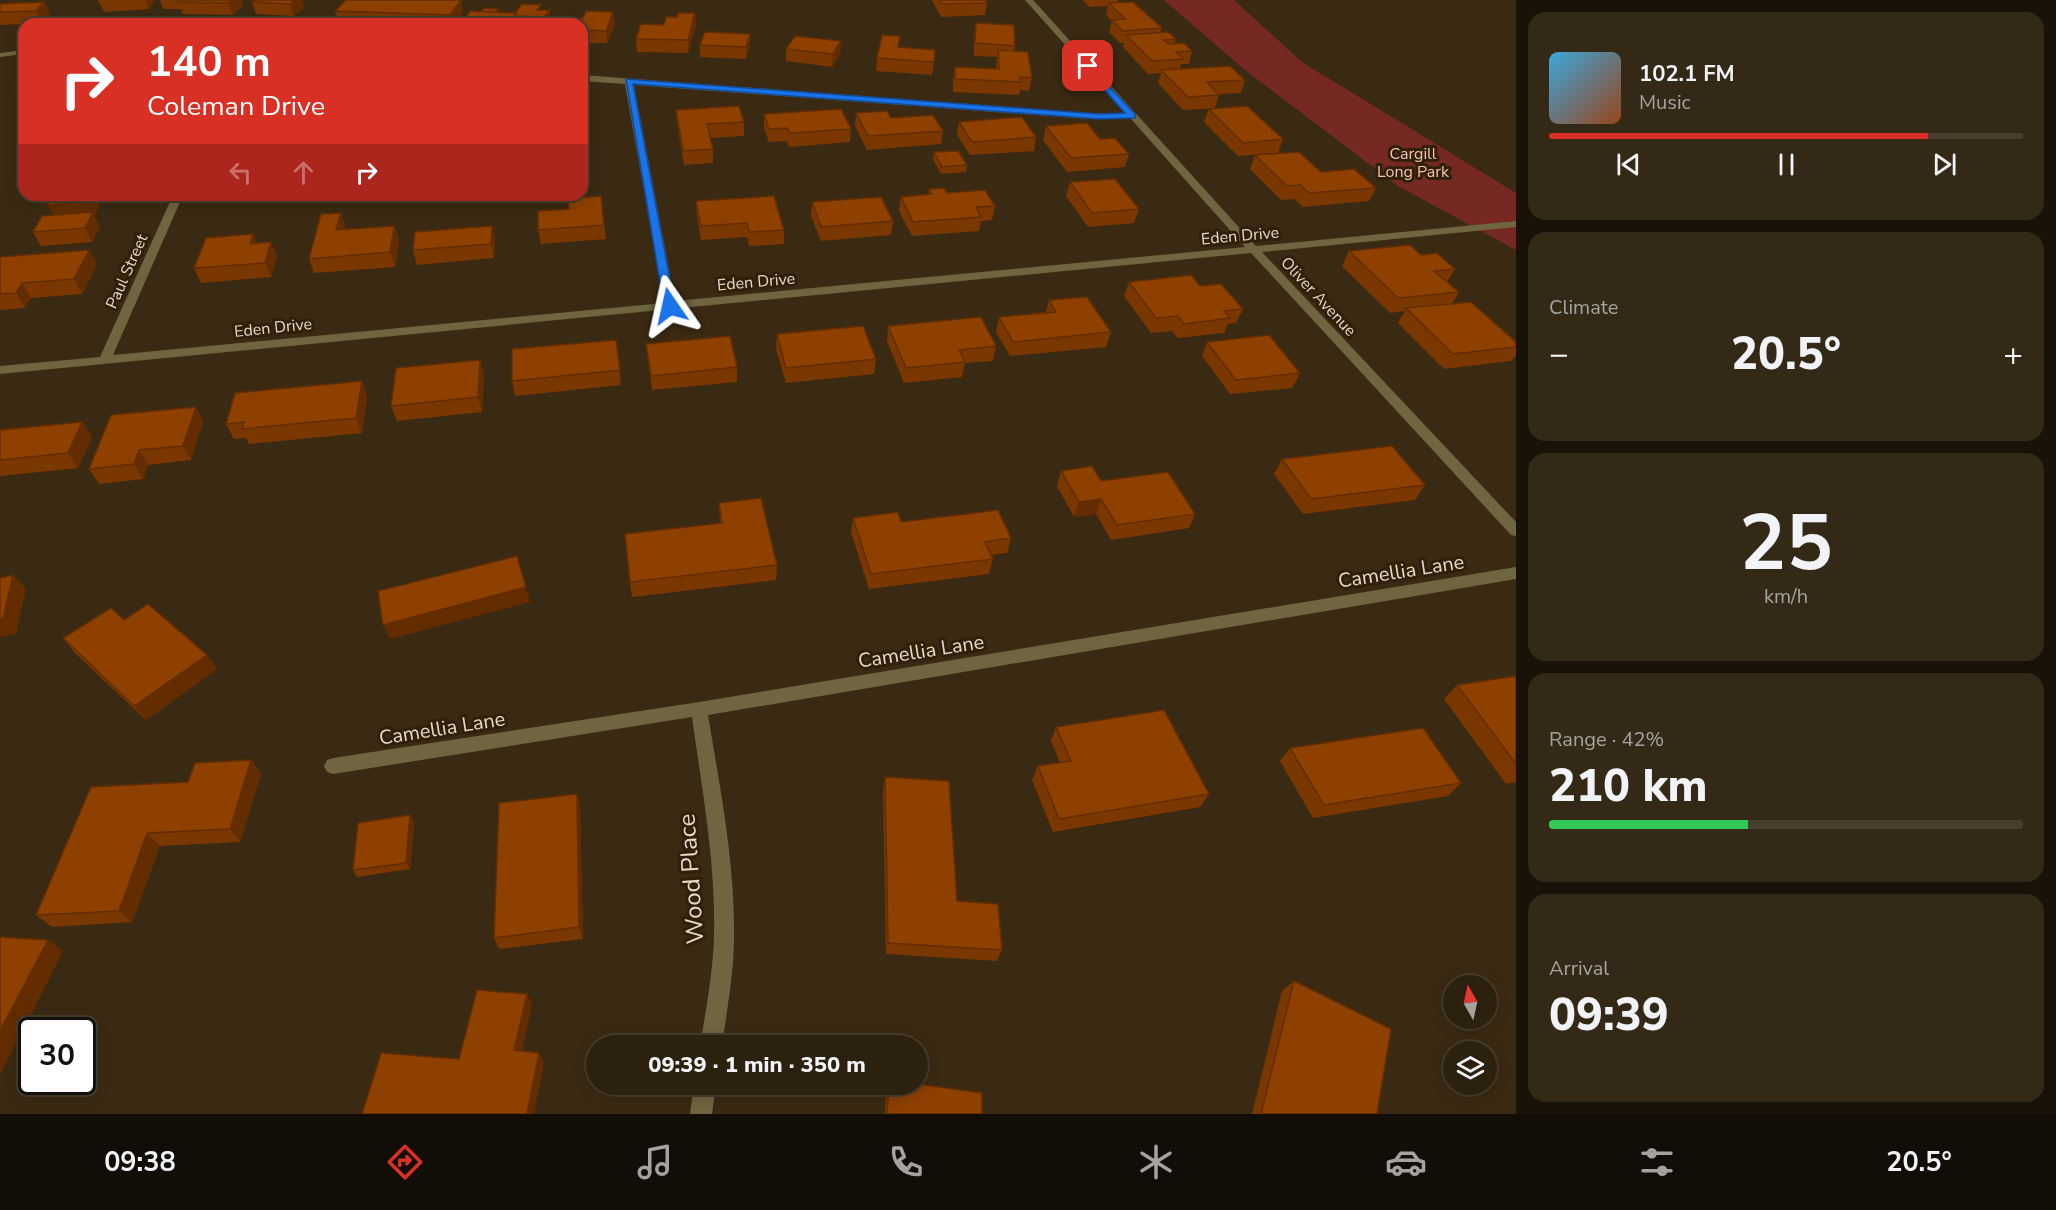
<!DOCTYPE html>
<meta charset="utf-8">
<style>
:root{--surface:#2c200e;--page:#342817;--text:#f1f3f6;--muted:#a6a39e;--line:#483e2e;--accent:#d93025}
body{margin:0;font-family:"Nunito Sans",sans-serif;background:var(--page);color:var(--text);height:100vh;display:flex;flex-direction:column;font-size:22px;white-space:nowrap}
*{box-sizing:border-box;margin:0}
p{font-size:20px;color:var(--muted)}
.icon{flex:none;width:33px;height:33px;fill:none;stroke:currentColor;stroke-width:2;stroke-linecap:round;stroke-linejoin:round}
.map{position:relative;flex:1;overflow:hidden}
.panel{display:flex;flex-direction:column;gap:12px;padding:12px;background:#181208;width:540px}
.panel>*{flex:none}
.guide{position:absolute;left:18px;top:18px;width:570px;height:183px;border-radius:18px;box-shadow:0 3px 15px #0003,0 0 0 2px var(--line);background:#d93025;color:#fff;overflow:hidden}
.needle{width:39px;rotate:351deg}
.controls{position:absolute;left:1443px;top:975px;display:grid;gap:12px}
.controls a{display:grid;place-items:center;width:54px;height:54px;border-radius:50%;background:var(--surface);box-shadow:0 3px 15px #0003,0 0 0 2px var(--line);font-size:30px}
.speed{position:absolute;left:18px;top:1017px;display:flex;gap:12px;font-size:30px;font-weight:700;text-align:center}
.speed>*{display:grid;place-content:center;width:78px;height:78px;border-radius:50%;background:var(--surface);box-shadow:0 3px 15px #0003,0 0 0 2px var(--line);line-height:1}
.speed .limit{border:3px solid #111;border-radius:9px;background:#fff;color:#111}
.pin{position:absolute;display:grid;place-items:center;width:51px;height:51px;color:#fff;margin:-26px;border-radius:12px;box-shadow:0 3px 9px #0006}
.me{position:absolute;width:66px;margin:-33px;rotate:349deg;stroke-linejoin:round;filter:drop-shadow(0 0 4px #0008)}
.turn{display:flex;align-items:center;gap:21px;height:126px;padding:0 30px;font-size:27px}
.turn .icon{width:78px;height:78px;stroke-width:2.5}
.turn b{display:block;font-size:42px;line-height:51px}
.lanes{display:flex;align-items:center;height:57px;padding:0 30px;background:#0003;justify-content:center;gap:30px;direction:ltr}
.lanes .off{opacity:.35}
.big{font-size:45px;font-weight:800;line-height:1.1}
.panel .tile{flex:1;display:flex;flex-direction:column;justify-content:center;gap:9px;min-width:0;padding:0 21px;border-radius:18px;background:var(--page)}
.panel .dial{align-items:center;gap:0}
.dial b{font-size:78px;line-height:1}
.song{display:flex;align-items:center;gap:18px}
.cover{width:72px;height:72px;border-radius:9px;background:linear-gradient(135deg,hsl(200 70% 55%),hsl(20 70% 35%))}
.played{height:6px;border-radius:3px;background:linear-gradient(90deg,var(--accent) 80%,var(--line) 80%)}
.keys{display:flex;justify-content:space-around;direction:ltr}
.heat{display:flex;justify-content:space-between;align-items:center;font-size:33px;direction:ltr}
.charge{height:9px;border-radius:4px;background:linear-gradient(90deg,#34c759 42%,var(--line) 0)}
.trip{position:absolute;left:586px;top:1035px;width:342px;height:60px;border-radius:30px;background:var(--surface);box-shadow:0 3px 15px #0003,0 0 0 2px var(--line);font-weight:800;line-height:60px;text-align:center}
.tabs{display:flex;height:96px;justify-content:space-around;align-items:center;background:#120d06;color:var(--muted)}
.tabs .icon{width:42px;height:42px}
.tabs .active{color:var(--accent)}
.tabs b{font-size:27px;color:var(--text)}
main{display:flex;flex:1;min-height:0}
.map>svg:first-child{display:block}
.green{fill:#762823}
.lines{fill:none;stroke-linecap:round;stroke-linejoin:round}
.minor{fill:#6f6540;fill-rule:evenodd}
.wall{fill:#7a3701}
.shaded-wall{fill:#632d01}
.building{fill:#8e4001;stroke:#632d01;stroke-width:1.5}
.route{fill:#1a73e8;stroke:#114b97;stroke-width:1.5}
.labels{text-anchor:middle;stroke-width:6;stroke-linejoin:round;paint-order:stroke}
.far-park-label{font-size:16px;fill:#f5c1ba;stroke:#302009}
.far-street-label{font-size:16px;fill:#e4d9cc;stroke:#302009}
.street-label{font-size:20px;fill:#e4d9cc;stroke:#302009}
.near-street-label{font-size:24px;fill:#e4d9cc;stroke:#302009}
</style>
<main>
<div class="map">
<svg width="1516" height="1114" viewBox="0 0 1516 1114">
<rect width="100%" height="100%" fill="#3b2a13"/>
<!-- green -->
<polygon class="green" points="1164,0 1234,0 1302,62 1516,193 1516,250 1398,186 1245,70"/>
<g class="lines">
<!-- minor -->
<g class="minor">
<path d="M1025 0H1033L1256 246 1516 221V227L1262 252 1516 522V536L1511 535 1251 253 0 374V366L100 357 173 195H183L113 355 664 303 625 84 582 81V75L1089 113H1126ZM634 85 1089 119H1131L1245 247 675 301Z"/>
<polygon points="24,50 24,54 0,57 0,53"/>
<path d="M1516 567V579L708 715C720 788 735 862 734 937 734 973 727 1009 722 1046H700C706 1009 713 973 714 936 716 863 702 790 692 717L333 774 327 772 324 766 327 760 333 758 699 702Z"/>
<polygon points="694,1084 716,1084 712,1114 690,1114"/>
</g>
</g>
<!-- wall -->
<g class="wall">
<polygon points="98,0 155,0 149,9 104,12"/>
<polygon points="160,0 242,0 243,5 233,15 183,14 181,9 163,9"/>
<polygon points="302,0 304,7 294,16 256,14 252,2"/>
<polygon points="932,0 985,0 987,3 985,15 941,17"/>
<polygon points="1083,0 1118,0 1118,3 1162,28 1160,33 1176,39 1174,44 1192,51 1189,64 1181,64 1180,69 1245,80 1241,93 1219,94 1215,108 1183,110 1158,83 1161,73 1148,74 1123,47 1124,43 1120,43 1109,32 1112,21 1106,15 1108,6 1090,7"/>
<polygon points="44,2 50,14 42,23 0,25 0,4"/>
<polygon points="498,9 499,12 515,13 542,10 550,10 550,17 545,24 528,23 529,24 461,24 481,12"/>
<polygon points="335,11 463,12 454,24 371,24 339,23"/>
<polygon points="695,13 696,25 688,53 637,52 636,39 677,17"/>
<polygon points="976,23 1015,46 1014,51 1032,78 1029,91 1020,90 1019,95 953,92 953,80 955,67 996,69 997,57 974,56 974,35"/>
<polygon points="582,24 615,24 607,43 582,43"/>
<polygon points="700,45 750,46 746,59 700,57"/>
<polygon points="899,47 934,62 932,75 876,71 877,58"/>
<polygon points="786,49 840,54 832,67 786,61"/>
<polygon points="24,78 24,101 23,101 16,88"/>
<polygon points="582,88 589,101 590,128 582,129"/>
<polygon points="1209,109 1283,139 1278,153 1238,156 1204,122"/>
<polygon points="676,110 744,122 744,136 710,138 713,149 713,163 684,165 677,123"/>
<polygon points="856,113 943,131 941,144 867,150 855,126"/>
<polygon points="764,114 851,129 850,142 789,147 787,141 769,142 764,128"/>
<polygon points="959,122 1036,137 1034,151 970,155 957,135"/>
<polygon points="1046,126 1100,139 1129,154 1125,167 1067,172 1043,140"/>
<polygon points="934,152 967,165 966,172 941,174 933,159"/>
<polygon points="1255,155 1321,172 1376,188 1369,201 1303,207 1294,199 1281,200 1250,169"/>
<polygon points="1070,182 1139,209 1134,223 1088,227 1066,196"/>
<polygon points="929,189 995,206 992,220 981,221 979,231 912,236 899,211 901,197 928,195"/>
<polygon points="259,195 309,195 261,199"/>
<polygon points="601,196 606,239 541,244 538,230 569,209"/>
<polygon points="696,201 784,230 784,244 749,246 747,237 701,240 697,215"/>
<polygon points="812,202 893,221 891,235 821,241 811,216"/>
<polygon points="341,213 345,227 345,230 394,226 399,240 395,267 314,273 309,259"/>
<polygon points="94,215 100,227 92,242 41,246 33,232 42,216 95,215"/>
<polygon points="492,226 495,240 494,258 417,265 413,250"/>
<polygon points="257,243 277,256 271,277 201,283 194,268"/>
<polygon points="89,250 97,264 82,294 31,298 25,308 0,310 0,258"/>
<polygon points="1349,251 1421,255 1455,269 1447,282 1459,292 1452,304 1516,342 1516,355 1511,361 1444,369 1398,323 1405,311 1390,313 1342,266"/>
<polygon points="1129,282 1200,286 1243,309 1236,323 1228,324 1224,333 1178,338 1172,331 1151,333 1124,296"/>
<polygon points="1049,300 1111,332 1106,347 1010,356 996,332 999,317 1046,312"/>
<polygon points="888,326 996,346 993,361 965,363 962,377 904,383 887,341"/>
<polygon points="777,334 876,359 874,374 786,383 776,349"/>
<polygon points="616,340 621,385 515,396 512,381"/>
<polygon points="1207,342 1300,373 1292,388 1230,394 1202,356"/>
<polygon points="646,344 737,367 737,382 652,390"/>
<polygon points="480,360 484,375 482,412 397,421 391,406"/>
<polygon points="367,396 362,433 249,444 246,438 234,439 226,424"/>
<polygon points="196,407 203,422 191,460 148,465 143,479 99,484 89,469"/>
<polygon points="82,422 92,437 78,468 0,476 0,430"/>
<polygon points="1282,459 1425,485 1415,500 1303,514 1274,474"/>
<polygon points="1061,471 1101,481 1195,514 1189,528 1111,540 1096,514 1074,517 1057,486"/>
<polygon points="719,503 777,565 776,580 632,597 630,582 720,523"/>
<polygon points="853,518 901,522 1011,538 1007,553 991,555 993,559 989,574 869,589 851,532"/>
<polygon points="124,620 207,655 217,669 146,720 75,653 63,638"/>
<polygon points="1516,676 1516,782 1506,784 1444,699 1457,685"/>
<polygon points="1056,727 1209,794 1200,807 1053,832 1032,780 1038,766 1060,763 1051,741"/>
<polygon points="1290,748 1461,783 1448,796 1313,818 1280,761"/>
<polygon points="251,760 261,774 240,842 160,846 132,922 52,927 36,915 188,782"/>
<polygon points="885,777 957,901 1002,950 997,961 886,954 883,791"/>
<polygon points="580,807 583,939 499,949 494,938"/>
<polygon points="410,815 414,822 410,869 357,877 353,870"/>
<polygon points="1294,981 1377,1114 1252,1114 1282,991"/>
<polygon points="887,1084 918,1084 982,1114 885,1114 886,1089"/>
</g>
<!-- shaded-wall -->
<g class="shaded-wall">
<polygon points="145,0 155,0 149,9"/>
<polygon points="231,0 242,0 243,5 233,15 228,3"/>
<polygon points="288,0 302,0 304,7 294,16"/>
<polygon points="461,0 463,12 454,24 451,24 450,15"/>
<polygon points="44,2 50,14 42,23 36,11"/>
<polygon points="550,10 550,17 545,24 544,17"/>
<polygon points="613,12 615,24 607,43 606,31"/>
<polygon points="695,13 696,25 688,53 688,40"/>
<polygon points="750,34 750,46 746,59 746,47"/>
<polygon points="841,41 840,54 832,67 833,54"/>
<polygon points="587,88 589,101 590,128 589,115"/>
<polygon points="90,195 103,195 95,215 94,215 100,227 92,242 85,228 56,219 48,205"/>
<polygon points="341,213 345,227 341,245 336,230"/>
<polygon points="394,226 399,240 395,267 390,252"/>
<polygon points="492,226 495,240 494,258 491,244"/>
<polygon points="253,234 259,249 250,244"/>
<polygon points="271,242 277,256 271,277 265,263"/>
<polygon points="89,250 97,264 82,294 74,279"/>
<polygon points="22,283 31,298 25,308 16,293"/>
<polygon points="480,360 484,375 482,412 478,397"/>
<polygon points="362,381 367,396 362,433 356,418"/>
<polygon points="196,407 203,422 191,460 183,446"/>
<polygon points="82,422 92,437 78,468 68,453"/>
<polygon points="139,450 148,465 143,479 134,464"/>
<polygon points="1101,499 1096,514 1074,517 1079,502"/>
<polygon points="13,575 26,589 16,634 0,637 0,620"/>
<polygon points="526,587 530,602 390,639 383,625"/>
<polygon points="207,655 217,669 146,720 134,706"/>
<polygon points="251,760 261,774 240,842 230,829"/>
<polygon points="577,794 580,807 583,939 579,927"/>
<polygon points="410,815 414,822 410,869 406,863"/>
<polygon points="147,833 160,846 132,922 119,911"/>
<polygon points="48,940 63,951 0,1075 0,1031"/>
<polygon points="527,994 532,1005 520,1060 514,1050"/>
<polygon points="539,1053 544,1063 534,1114 527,1114"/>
</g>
<!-- building -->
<g class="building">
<polygon points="180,0 231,0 228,3 178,2"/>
<polygon points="255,0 295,0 290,4 252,2"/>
<polygon points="346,0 461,0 450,15 335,11"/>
<polygon points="940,0 985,0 987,3 942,4"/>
<polygon points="44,2 36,11 0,12 0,4"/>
<polygon points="1133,2 1162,28 1123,31 1112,20 1125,19 1109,3"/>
<polygon points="522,4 541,5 537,10 550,10 544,17 517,16 516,13 515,13"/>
<polygon points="484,8 498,9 496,12 481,12"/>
<polygon points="470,11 516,13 513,18 528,18 524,24 461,24"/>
<polygon points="586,11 613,12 606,31 582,30 582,24 547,24 550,18 583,18"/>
<polygon points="678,13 695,13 688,40 636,39 641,24 664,25 666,17 677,17"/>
<polygon points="976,23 1014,25 1015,46 975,43"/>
<polygon points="705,32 750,34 746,47 700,45"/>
<polygon points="1168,32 1176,39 1164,40 1169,44 1184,43 1192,51 1176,52 1183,59 1152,61 1126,35"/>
<polygon points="882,35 900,36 898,47 935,50 934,62 877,58"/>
<polygon points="795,36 841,41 833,54 786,49"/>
<polygon points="998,50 1028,52 1032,78 1020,77 1021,82 955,79 955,67 999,69"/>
<polygon points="1230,66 1245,80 1207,82 1219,95 1188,97 1161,70"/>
<polygon points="24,78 24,87 16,88"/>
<polygon points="582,88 587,88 589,115 582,115"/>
<polygon points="739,106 744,122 707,124 713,149 683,151 676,110"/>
<polygon points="1247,106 1283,139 1243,143 1209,109"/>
<polygon points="841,109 851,129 790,133 787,128 769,129 764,114"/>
<polygon points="887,111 891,118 933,115 943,131 868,136 856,113"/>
<polygon points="1022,117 1036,137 972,142 959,122"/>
<polygon points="1087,123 1100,139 1115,138 1129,154 1071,158 1046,126"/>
<polygon points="958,151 967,165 942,167 934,152"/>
<polygon points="1299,152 1321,172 1354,169 1376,188 1309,193 1300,185 1287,186 1255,155"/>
<polygon points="1115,179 1139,209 1092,213 1070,182"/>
<polygon points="944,188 947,193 985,190 995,206 976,207 981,217 913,222 901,197 931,194 929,189"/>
<polygon points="53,195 90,195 88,201 48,205"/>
<polygon points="601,196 604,225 538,230 538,211 569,209 568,199"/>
<polygon points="774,196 784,230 749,232 747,223 701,226 696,201"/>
<polygon points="881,197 893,221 821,227 812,202"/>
<polygon points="93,212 85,228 33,232 42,216"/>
<polygon points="341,213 336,230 394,226 390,252 309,259 321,214"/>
<polygon points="492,226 491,244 413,250 415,232"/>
<polygon points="253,234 250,244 271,242 265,263 194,268 206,238"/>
<polygon points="1410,245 1421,255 1437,253 1455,269 1434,271 1459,292 1398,298 1349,251"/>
<polygon points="89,250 74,279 22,283 16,293 0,294 0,257"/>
<polygon points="1191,275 1200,286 1221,284 1243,309 1224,311 1230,318 1184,324 1178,316 1156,318 1129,282"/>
<polygon points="1087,297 1111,332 1013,342 999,317 1056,312 1049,300"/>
<polygon points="1471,302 1516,342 1516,347 1453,354 1406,308"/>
<polygon points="981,317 996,346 959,350 965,362 906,368 888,326"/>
<polygon points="863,326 876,359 786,368 777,334"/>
<polygon points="1269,335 1300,373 1236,380 1207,342"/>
<polygon points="730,336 737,367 651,376 646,344"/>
<polygon points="616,340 620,370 512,381 512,349"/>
<polygon points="480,360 478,397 391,406 396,368"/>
<polygon points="362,381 356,418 242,429 244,422 226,424 235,393"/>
<polygon points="196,407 183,446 139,450 134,464 89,469 111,415"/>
<polygon points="82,422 68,453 0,460 0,430"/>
<polygon points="1392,446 1425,485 1311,499 1282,459"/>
<polygon points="1092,466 1101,481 1168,472 1195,514 1117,525 1101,499 1079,502 1061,471"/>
<polygon points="761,498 777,565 630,582 625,534 722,523 719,503"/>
<polygon points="998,510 1011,538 985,542 993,559 871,574 853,518 898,512 901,522"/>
<polygon points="517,556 526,587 383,625 378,591"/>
<polygon points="13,575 3,619 0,620 0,578"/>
<polygon points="148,604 207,655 134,706 63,638 111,608 124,620"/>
<polygon points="1516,676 1516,764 1457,685"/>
<polygon points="1164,710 1209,794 1059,819 1038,766 1071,761 1056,727"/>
<polygon points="1423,728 1461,783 1324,805 1290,748"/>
<polygon points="251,760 230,829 147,833 119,911 36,915 91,787 188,782 195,763"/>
<polygon points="885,777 949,781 957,901 998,904 1002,950 888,943"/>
<polygon points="577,794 579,927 494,938 499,803"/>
<polygon points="410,815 406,863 353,870 358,823"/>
<polygon points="0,937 48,940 0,1031"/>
<polygon points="1294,981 1391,1029 1377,1114 1261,1114"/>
<polygon points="477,990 527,994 514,1050 539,1053 527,1114 362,1114 381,1053 459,1059"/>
<polygon points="889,1084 918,1084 982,1093 982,1114 887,1114"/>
</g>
<!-- route -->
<polygon class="route" points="1088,64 1135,114 1135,118 1099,119 633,84 675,306 670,309 664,306 626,79 1099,114 1125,113 1085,68 1084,66"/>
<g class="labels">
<!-- far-park labels -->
<g class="far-park-label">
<text x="1413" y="159">Cargill<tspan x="1413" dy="18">Long Park</tspan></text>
</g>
<!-- far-street labels -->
<g class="far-street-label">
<text transform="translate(1240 235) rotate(-5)" y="6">Eden Drive</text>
<text transform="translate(126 271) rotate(-66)" y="6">Paul Street</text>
<text transform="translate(756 281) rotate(-5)" y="6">Eden Drive</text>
<text transform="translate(1319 296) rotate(47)" y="6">Oliver Avenue</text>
<text transform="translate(273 327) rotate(-6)" y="6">Eden Drive</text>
</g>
<!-- street labels -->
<g class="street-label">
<text transform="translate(1401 571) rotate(-9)" y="7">Camellia Lane</text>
<text transform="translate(921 651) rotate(-9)" y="7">Camellia Lane</text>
<text transform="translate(442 728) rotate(-9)" y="7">Camellia Lane</text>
</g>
<!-- near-street labels -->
<g class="near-street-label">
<text transform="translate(691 879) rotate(-94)" y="8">Wood Place</text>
</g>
</g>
</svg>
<div class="controls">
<a><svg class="needle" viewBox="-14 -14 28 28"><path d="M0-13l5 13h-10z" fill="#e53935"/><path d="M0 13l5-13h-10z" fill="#a6a39e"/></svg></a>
<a><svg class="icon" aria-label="layers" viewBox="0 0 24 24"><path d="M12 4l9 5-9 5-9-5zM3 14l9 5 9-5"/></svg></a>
</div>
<div class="speed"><div class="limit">30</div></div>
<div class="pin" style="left:1088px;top:66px;background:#d93025"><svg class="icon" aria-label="arrive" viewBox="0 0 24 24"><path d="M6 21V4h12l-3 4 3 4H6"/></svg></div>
<svg class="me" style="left:670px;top:306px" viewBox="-20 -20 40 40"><path d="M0-17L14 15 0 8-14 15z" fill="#1a73e8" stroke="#fff" stroke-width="4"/></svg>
<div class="trip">09:39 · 1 min · 350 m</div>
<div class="guide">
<div class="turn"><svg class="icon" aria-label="right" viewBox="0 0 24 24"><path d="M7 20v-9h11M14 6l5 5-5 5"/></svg><div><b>140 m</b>Coleman Drive</div></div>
<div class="lanes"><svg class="icon off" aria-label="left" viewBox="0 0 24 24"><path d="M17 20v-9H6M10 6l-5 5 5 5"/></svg><svg class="icon off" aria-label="ahead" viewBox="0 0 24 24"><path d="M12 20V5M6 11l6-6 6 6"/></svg><svg class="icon" aria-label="right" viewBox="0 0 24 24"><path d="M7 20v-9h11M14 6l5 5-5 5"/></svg></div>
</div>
</div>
<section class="panel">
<div class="tile">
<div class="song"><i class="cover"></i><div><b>102.1 FM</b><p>Music</p></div></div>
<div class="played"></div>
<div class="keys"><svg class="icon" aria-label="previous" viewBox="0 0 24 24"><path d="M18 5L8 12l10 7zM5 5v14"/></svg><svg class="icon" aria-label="pause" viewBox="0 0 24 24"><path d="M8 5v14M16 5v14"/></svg><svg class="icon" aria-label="next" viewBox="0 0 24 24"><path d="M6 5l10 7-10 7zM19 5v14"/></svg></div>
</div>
<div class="tile"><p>Climate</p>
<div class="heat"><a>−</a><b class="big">20.5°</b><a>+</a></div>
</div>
<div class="tile dial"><b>25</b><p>km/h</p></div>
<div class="tile"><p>Range · 42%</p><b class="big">210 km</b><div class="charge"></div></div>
<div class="tile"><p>Arrival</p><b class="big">09:39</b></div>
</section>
</main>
<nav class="tabs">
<b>09:38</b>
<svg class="icon active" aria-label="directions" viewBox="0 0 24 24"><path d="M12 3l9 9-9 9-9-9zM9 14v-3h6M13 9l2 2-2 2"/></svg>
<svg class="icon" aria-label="music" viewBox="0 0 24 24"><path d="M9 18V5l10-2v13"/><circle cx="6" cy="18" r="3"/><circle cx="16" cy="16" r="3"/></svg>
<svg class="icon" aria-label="phone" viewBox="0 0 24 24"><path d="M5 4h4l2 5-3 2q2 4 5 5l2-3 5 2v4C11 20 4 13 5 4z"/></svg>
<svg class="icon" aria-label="climate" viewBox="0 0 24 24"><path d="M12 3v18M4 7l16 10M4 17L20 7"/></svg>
<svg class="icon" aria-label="car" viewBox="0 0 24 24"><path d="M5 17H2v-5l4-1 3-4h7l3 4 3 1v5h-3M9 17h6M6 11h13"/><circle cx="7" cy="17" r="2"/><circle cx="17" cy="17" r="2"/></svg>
<svg class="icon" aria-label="filters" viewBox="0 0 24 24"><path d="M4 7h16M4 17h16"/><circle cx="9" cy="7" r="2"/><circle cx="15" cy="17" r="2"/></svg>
<b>20.5°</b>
</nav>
